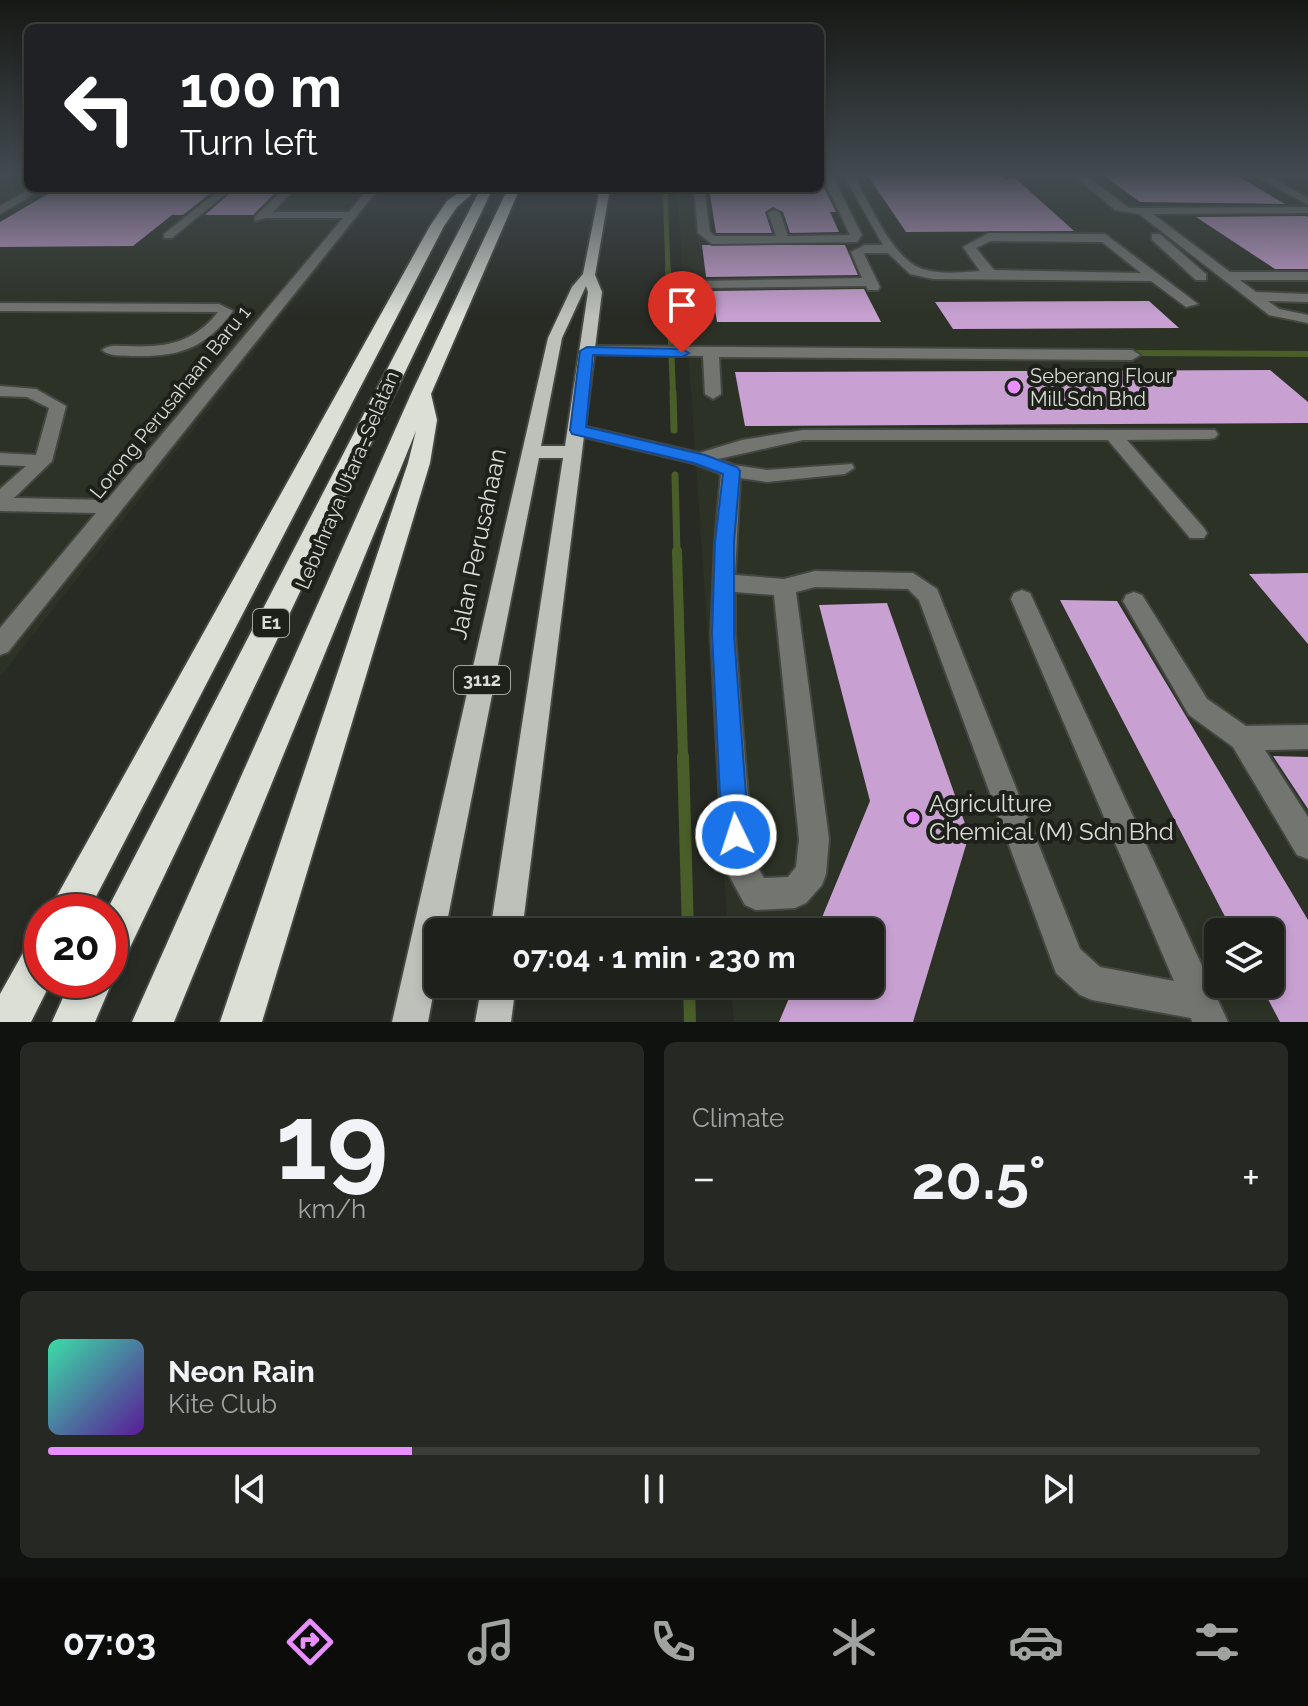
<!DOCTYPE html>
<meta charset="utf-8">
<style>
:root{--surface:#1e201b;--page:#262824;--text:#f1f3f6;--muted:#a1a3a3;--line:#3c3e3a;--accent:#e88eff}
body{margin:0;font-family:Raleway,sans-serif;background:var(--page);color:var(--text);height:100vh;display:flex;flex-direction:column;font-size:30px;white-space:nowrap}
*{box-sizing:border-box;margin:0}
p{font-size:26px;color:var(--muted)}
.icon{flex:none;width:44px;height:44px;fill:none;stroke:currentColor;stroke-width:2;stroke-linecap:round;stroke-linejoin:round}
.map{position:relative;height:1022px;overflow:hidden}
.details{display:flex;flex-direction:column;gap:20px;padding:20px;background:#10120f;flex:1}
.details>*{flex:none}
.banner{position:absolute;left:24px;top:24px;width:800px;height:168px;border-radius:12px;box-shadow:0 4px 12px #0003,0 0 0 2px var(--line);background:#202124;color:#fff;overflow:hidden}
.buttons{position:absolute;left:1204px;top:918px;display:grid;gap:16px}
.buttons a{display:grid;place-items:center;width:80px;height:80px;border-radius:12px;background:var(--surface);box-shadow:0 4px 12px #0003,0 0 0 2px var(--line);font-size:40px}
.speed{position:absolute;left:24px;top:894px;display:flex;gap:16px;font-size:40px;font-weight:700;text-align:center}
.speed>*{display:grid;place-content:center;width:104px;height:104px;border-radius:50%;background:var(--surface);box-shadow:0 4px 12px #0003,0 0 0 2px var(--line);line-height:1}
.speed .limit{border:12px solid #d22;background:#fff;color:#111}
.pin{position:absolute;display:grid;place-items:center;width:68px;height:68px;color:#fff;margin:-82px -34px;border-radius:50% 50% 50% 0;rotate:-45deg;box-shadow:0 0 8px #0007}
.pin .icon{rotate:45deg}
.me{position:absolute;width:88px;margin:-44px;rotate:356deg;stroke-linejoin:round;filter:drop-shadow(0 0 6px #0008)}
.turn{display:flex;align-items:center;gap:28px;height:168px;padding:0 24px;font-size:36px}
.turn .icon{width:104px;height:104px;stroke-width:2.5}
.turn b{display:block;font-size:56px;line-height:68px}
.big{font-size:60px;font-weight:700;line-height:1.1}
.details .tile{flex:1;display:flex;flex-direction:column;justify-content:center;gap:12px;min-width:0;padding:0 28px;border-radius:12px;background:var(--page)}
.details .dial{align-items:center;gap:0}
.dial b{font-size:104px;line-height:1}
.song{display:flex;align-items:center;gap:24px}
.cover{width:96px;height:96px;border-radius:12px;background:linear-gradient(135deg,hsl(160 70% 55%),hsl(270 70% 35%))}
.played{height:8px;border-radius:4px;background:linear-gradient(90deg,var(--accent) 30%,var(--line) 30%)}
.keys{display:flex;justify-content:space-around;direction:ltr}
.heat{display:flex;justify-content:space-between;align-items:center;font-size:44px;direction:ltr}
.details .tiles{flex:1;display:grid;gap:20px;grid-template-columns:1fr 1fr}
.tile:last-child{grid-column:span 2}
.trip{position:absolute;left:424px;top:918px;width:460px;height:80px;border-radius:12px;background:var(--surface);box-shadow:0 4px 12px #0003,0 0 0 2px var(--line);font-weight:700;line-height:80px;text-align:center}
.dock{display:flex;height:128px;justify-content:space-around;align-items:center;background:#0c0d0b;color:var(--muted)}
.dock .icon{width:56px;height:56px}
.dock .active{color:var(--accent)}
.dock b{font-size:36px;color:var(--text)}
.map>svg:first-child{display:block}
.built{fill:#2c3225;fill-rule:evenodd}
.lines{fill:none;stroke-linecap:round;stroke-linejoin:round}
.stream-far4{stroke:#4a5e29;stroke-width:5}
.stream-far3{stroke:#4a5e29;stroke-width:6}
.stream-far2{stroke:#4a5e29;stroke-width:7}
.stream-far1{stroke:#4a5e29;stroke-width:10}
.stream{stroke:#4a5e29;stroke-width:12}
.building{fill:#c8a1d2}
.minor-casing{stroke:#444741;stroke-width:4}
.major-casing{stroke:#444741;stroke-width:4}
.highway-casing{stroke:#444741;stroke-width:4}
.minor{fill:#737571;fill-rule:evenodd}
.major{fill:#bec1ba;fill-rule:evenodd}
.highway{fill:#dbdfd6;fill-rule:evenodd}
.route{fill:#1a73e8;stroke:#114b97;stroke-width:2}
.poi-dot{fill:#e88eff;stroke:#1e211a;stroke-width:3}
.labels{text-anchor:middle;stroke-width:8;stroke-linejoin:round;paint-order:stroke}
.shield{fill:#1e211a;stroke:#a2a49e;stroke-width:2}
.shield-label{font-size:18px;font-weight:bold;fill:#dadcd7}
.poi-label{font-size:20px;fill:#dadcd7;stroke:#1e211a;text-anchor:start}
.street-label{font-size:20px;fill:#dadcd7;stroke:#1e211a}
.near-street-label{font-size:24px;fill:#dadcd7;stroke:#1e211a}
.near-poi-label{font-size:24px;fill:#dadcd7;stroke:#1e211a;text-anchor:start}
</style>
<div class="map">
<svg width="1308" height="1022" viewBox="0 0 1308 1022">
<rect width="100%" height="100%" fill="#282b24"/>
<!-- built -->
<g class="built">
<polygon points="0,174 28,174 28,188 383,188 0,677"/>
<path d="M820 174H1308V1022H734L731 984H870V932H728L677 188H820ZM1218 932H1270V984H1218Z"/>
</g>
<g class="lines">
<!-- stream-far4 -->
<polyline class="stream-far4" points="665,188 668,271"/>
<!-- stream-far3 -->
<g class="stream-far3">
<polyline points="668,269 673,394"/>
<polyline points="1129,353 1308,354"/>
</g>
<!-- stream-far2 -->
<g class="stream-far2">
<polyline points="673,392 674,430"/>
<polyline points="675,475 677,553"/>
</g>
<!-- stream-far1 -->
<polyline class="stream-far1" points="677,551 683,758"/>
<!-- stream -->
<g class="stream">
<polyline points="683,756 688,932"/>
<polyline points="689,984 690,1022"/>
</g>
</g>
<!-- building -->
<g class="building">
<polygon points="1102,174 1234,174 1285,204 1140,202"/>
<polygon points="868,176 1000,176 1007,180 1014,177 1074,231 906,232"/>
<polygon points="58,188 217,188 183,215 172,215 133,246 0,247 0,222"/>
<polygon points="236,188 280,188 253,215 205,215"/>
<polygon points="709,188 824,188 836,212 830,212 839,232 790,233 783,212 773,207 765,212 772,233 716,233"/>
<polygon points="1306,216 1308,217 1308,269 1275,269 1196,217"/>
<polygon points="702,245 845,245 858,275 706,277"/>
<polygon points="864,289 881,322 717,322 712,291"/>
<polygon points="1149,301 1179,328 953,329 935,302"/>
<polygon points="1270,370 1308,402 1308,423 745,426 735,372"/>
<polygon points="1308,573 1308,644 1249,574"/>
<polygon points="1060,600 1117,601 1308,920 1308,1022 1280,1022 1260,984 1270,984 1270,932 1233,932"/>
<polygon points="887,603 969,835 913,1022 779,1022 795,984 870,984 870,932 816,932 870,801 819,605"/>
<polygon points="1273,756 1308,757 1308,809"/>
</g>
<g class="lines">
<defs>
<g id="minor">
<polygon points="821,174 831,174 862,235 857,242 712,244 698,233 694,188 704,188 710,232 715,236 776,236 768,213 774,210 780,213 788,236 850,235"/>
<path d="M843 174H853C869 201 892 260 923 269 941 275 962 272 980 271L963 247 989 233 1105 234 1198 304 1186 307 1151 281 933 279 910 274 888 253H866L864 254 880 287 878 290H868L866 286 709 288 712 319 710 322H700L694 288 701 281 862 278 851 252 865 245H883ZM991 241 1102 242 1141 273 994 270 976 248Z"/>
<polygon points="1002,174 1013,174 1008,177"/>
<polygon points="1072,174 1083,174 1129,208 1308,207 1308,213 1153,214 1230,272 1308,272 1308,280 1240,280 1256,292 1308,294 1308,302 1268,301 1279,309 1308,315 1308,323 1269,315 1139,214 1115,210"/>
<polygon points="1253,174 1265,174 1308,198 1308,205"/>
<polygon points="32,188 44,188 0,214 0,206"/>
<polygon points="222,188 233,188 172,238 164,238 164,234"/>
<polygon points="284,188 295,188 273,212 349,212 369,188 379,188 8,652 0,655 0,628 96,513 0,511 0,489 26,466 0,465 0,453 36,455 49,408 27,397 0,396 0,386 36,389 66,406 52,461 14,498 107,500 343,218 266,218 255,221 255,217"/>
<polygon points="1152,234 1160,234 1206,274 1206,280 1196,280 1152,240"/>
<path d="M0 303 219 304 233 311C205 349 179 357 133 356 122 355 110 357 102 350 110 344 117 346 126 346 164 348 193 344 218 312L0 311Z"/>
<polygon points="587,346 1132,350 1140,355 1132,360 719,357 721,394 713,399 705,394 703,356 582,354 579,351"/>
<path d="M578 425 699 453 742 440 803 430H1215L1218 434 1215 438 1209 439 1127 440 1204 528 1207 533 1204 538H1190L1108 440H803L718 459 734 465 767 470 852 464 854 468 845 474 767 482 740 478 735 575 784 579 815 571 913 573 937 589 1080 949 1100 967 1174 981 1011 599 1014 593 1022 590 1030 593 1228 1022H1192L1191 1018 1092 1000 1080 995 1056 973 919 600 908 589 815 587 796 592 829 839 826 874 822 885 806 903 795 908 756 910 745 905 723 864 711 634 715 542 721 474 693 463 572 434 569 430 572 426ZM735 592 774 595 799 839 796 867 788 877 764 878 753 860 735 634Z"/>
<polygon points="1134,592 1142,595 1207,699 1246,726 1308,725 1308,749 1265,750 1308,817 1308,859 1297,855 1233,747 1189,715 1123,601 1126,595"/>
</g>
<g id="major">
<path d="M600 188H610L595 275 602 292 522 932H490L563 458H539L445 932H438V969L428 1022H392L548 338 572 287 583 274ZM586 286 588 292 565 446H541L562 338Z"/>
<polygon points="482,984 516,984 511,1022 475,1022"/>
</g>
<g id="highway">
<polygon points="465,188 479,188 457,207 444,226 88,912 48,912 430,226 447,201"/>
<polygon points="481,188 493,188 124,960 110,966 110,912 106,912"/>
<polygon points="508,188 520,188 431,394 437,420 430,463 262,1022 220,1022 408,463 416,431 174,1022 132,1022 411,394"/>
<polygon points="42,938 42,980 52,980 31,1022 0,1022 0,994 28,944"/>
<polygon points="110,972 113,980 95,1022 52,1022 71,980 110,980"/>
</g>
</defs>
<!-- minor casing -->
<use href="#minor" class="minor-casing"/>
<!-- major casing -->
<use href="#major" class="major-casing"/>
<!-- highway casing -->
<use href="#highway" class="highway-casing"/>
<!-- minor -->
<use href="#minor" class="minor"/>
<!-- major -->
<use href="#major" class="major"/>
<!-- highway -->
<use href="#highway" class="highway"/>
</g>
<!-- sky -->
<linearGradient id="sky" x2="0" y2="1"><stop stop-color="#161814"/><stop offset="0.55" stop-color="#424a50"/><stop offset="1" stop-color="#424a50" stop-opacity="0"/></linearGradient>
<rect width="1308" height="317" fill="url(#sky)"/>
<!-- route -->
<polygon class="route" points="587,347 682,349 689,353 682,357 593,355 586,427 705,455 737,467 740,471 734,542 734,634 749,835 745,845 736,849 726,845 722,835 712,634 715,542 723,474 694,463 572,434 570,430 580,351"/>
<!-- markers -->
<g class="poi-dot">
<circle cx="1014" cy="387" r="8"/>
<circle cx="913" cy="818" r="8"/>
</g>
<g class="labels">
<!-- shield labels -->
<g class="shield">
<rect x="253" y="609" width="36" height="28" rx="6"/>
<rect x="454" y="666" width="56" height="28" rx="6"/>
</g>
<g class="shield-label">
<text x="271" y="629">E1</text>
<text x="482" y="686">3112</text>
</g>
<!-- poi labels -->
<g class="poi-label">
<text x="1030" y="383">Seberang Flour<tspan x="1030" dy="23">Mill Sdn Bhd</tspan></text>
</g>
<!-- street labels -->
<g class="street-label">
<text transform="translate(170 402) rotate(-51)" y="7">Lorong Perusahaan Baru 1</text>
<text transform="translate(347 480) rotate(-67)" y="7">Lebuhraya Utara–Selatan</text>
</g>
<!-- near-street labels -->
<g class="near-street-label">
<text transform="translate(478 544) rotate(-78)" y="8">Jalan Perusahaan</text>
</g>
<!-- near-poi labels -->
<g class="near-poi-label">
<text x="929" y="812">Agriculture<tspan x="929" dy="28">Chemical (M) Sdn Bhd</tspan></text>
</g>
</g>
</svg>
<div class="buttons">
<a><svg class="icon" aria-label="layers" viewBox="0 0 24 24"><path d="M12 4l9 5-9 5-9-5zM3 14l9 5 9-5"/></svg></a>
</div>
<div class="speed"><div class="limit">20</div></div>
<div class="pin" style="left:682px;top:353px;background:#d93025"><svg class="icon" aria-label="arrive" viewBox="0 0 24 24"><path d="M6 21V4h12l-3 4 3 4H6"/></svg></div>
<svg class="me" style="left:736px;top:835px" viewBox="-20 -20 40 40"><circle r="17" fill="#1a73e8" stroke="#fff" stroke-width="3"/><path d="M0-11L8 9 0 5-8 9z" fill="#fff"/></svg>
<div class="trip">07:04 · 1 min · 230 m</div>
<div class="banner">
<div class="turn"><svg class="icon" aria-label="left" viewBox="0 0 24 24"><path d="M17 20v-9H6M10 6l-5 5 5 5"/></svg><div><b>100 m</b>Turn left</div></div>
</div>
</div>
<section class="details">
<div class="tiles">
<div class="tile dial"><b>19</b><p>km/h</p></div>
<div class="tile"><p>Climate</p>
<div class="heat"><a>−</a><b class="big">20.5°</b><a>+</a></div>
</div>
<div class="tile">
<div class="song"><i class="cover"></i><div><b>Neon Rain</b><p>Kite Club</p></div></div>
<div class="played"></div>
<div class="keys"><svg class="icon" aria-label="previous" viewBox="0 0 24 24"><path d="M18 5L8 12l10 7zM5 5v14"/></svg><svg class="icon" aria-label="pause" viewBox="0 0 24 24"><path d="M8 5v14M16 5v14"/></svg><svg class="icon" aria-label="next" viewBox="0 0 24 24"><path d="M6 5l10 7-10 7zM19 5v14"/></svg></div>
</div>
</div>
</section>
<nav class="dock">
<b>07:03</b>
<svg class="icon active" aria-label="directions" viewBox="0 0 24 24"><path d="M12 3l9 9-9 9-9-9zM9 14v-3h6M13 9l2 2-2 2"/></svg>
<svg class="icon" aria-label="music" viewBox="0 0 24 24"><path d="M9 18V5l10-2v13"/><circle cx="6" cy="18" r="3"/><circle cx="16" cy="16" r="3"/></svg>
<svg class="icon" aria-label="phone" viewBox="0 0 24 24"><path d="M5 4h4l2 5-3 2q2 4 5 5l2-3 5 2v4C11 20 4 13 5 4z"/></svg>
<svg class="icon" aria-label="climate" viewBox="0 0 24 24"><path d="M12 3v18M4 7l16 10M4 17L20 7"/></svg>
<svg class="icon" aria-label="car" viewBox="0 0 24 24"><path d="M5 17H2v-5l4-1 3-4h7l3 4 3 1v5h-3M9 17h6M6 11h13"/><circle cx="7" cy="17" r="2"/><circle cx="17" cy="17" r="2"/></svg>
<svg class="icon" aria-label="filters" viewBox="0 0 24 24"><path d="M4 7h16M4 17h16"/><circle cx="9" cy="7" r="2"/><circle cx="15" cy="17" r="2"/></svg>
</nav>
